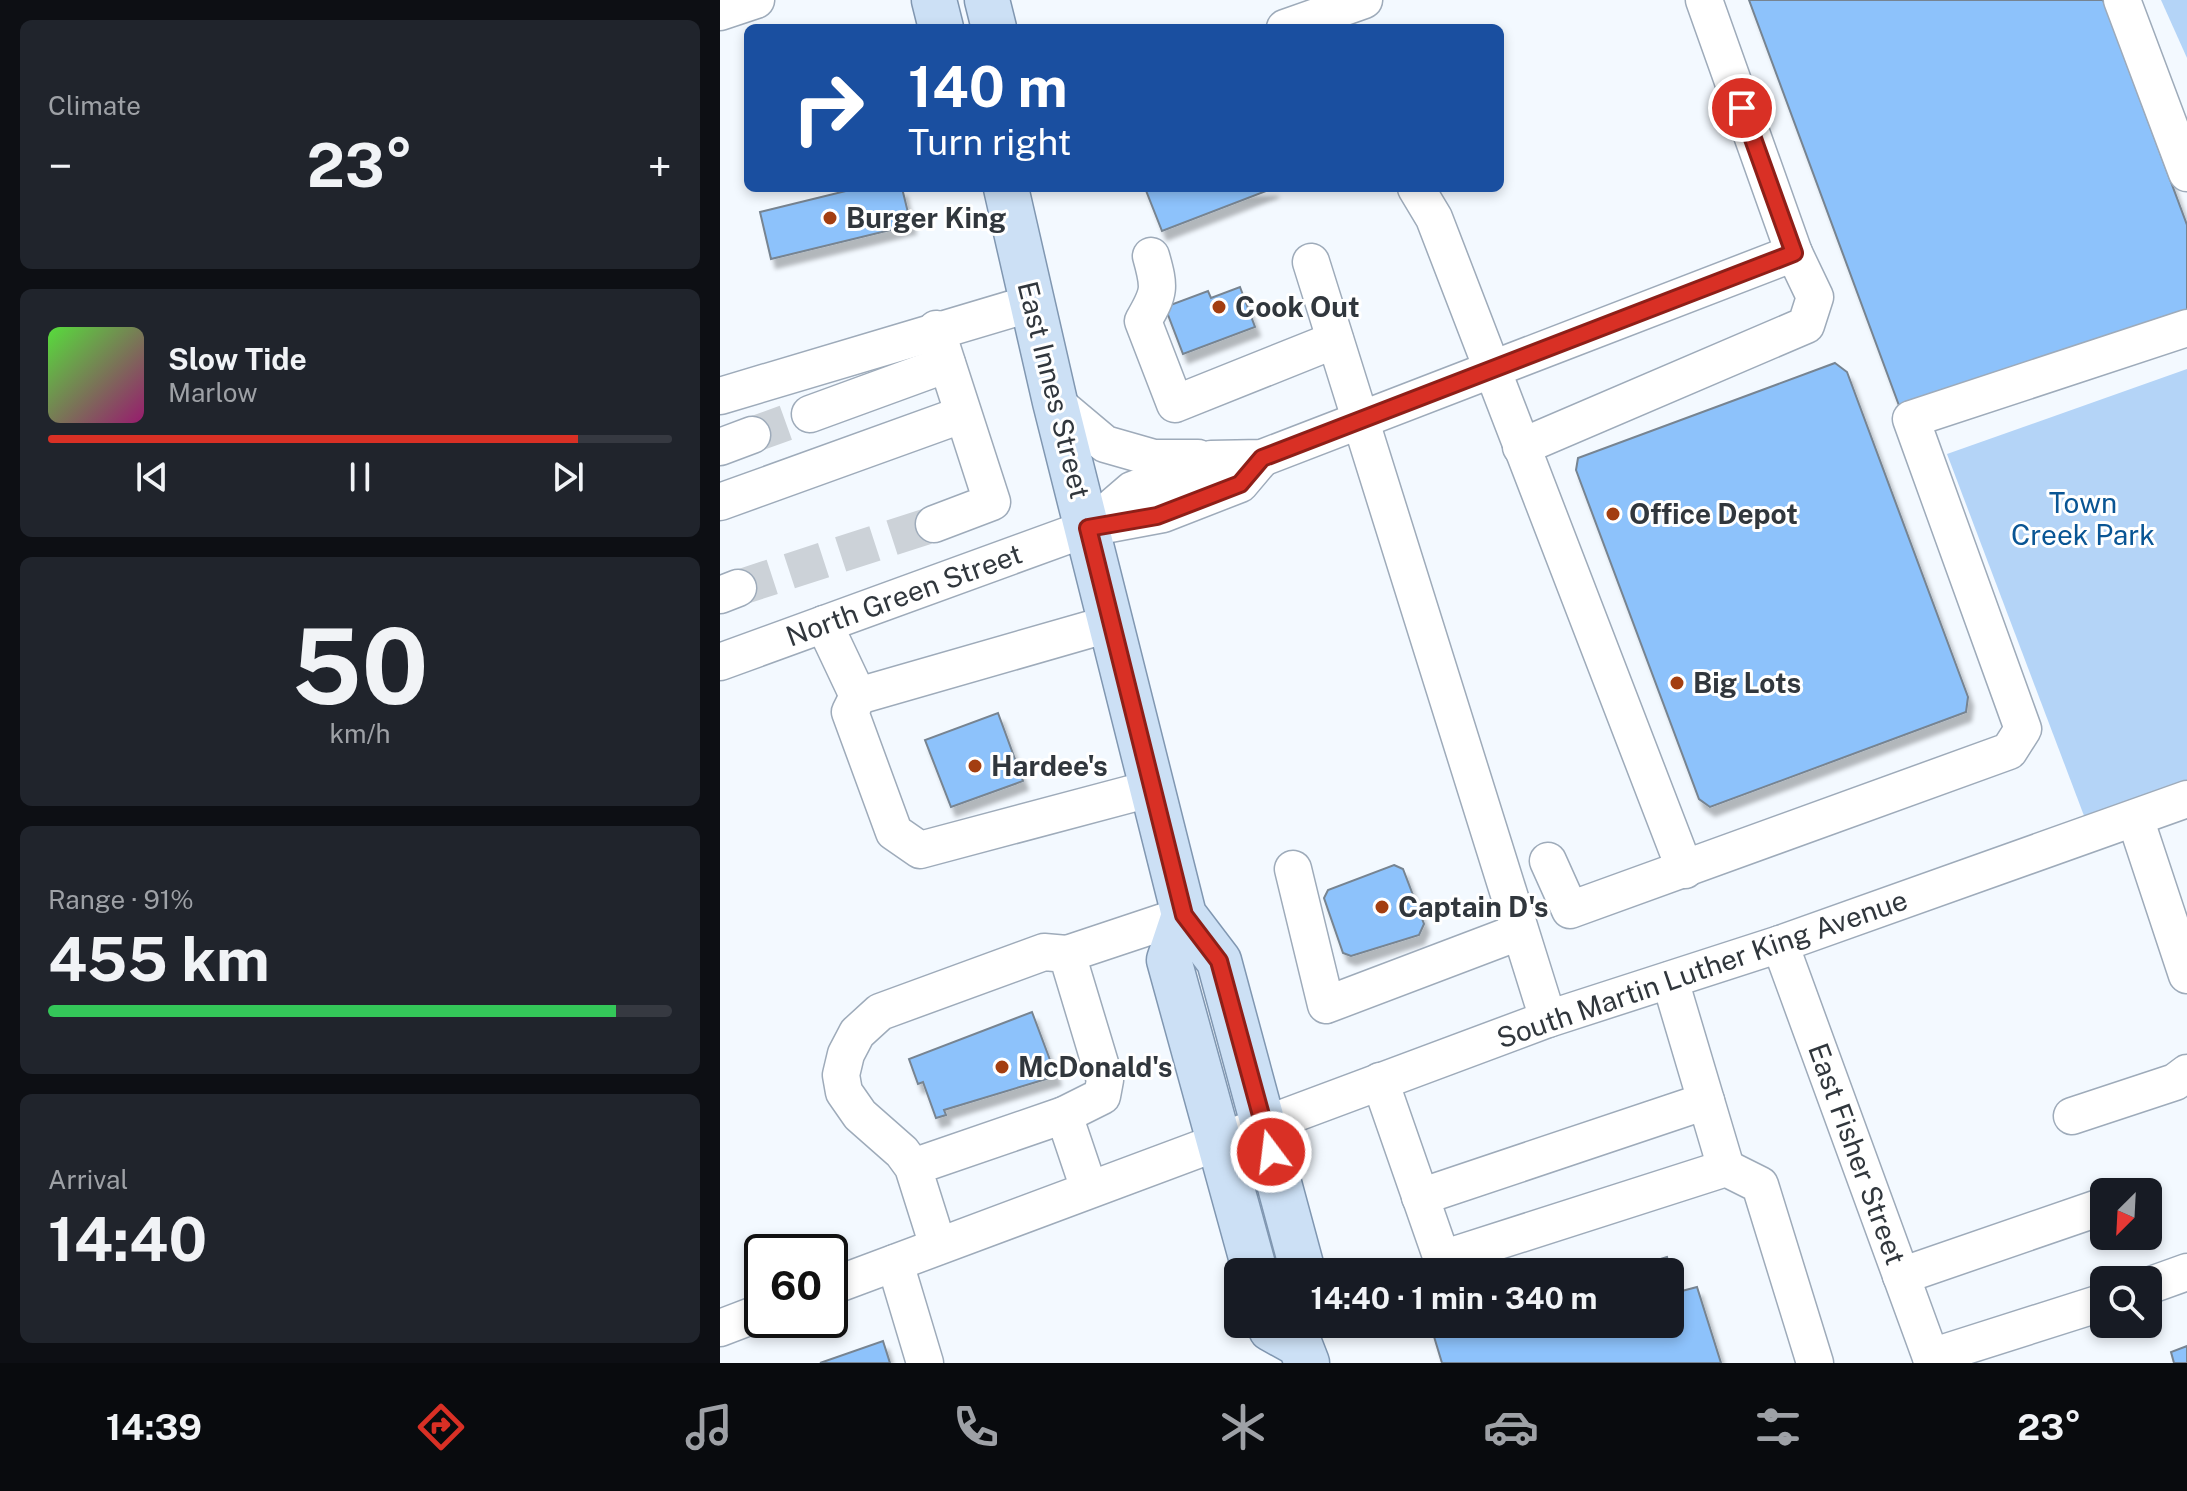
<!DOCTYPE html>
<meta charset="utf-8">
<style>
:root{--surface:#171b24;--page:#20242c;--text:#f1f3f6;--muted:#9ea1a6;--line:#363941;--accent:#d93025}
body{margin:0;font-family:"Public Sans",sans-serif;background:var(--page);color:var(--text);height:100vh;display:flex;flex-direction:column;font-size:30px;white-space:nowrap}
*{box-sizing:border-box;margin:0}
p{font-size:26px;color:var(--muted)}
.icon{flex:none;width:44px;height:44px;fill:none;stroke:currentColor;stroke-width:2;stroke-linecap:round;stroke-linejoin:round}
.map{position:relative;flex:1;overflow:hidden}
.details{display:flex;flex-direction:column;gap:20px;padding:20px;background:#0d0f14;width:720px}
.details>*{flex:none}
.guide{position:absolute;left:24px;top:24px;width:760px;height:168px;border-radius:12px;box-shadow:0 4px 12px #0003;background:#1a4fa0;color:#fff;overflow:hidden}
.needle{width:52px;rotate:204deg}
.buttons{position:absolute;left:1370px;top:1178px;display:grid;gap:16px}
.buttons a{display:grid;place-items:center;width:72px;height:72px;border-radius:12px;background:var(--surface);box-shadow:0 4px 12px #0003;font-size:40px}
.speed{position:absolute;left:24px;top:1234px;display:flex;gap:16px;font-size:40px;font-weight:700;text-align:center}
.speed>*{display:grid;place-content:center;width:104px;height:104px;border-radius:50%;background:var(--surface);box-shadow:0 4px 12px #0003;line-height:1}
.speed .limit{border:4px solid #111;border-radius:12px;background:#fff;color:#111}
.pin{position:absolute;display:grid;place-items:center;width:68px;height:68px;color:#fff;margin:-34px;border:4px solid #fff;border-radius:50%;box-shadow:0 2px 8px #0007}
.me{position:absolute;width:88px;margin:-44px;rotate:345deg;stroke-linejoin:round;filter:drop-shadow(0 0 6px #0008)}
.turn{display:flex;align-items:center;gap:28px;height:168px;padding:0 32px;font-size:36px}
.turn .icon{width:104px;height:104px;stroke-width:2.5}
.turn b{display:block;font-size:56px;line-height:68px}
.big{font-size:60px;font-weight:700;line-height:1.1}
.details .card{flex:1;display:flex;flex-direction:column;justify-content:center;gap:12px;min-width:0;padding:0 28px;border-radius:12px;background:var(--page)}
.details .dial{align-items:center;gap:0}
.dial b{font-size:104px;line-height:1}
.song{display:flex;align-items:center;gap:24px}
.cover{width:96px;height:96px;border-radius:12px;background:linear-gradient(135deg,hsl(110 70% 55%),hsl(320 70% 35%))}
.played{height:8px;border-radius:4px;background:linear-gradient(90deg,var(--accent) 85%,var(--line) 85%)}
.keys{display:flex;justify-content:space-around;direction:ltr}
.heat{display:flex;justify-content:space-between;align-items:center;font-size:44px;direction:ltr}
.charge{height:12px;border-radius:6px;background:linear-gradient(90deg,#34c759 91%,var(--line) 0)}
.trip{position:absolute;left:504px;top:1258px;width:460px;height:80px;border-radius:12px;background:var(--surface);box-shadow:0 4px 12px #0003;font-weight:700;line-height:80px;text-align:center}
.dock{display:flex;height:128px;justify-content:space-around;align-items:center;background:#090b0e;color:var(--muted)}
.dock .icon{width:56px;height:56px}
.dock .on{color:var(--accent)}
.dock b{font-size:36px;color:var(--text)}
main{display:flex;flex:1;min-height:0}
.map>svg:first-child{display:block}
.green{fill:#b4d4f7}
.building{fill:#8dc2fb;stroke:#778491;stroke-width:2;filter:url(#shadow)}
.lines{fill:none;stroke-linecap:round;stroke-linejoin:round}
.minor-tunnel{stroke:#ccd2d8;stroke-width:36;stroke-dasharray:36 18;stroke-linecap:butt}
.minor-casing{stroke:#9eabba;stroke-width:39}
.major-casing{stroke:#8097b1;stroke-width:47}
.minor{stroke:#fff;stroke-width:36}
.major{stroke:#cce0f5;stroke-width:44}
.route-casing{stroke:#8d1f18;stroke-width:20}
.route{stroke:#d93025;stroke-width:14}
.poi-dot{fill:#a33e11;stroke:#fff;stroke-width:3}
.labels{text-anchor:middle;stroke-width:6;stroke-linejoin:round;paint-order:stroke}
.poi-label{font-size:28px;font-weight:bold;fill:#31373d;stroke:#fff;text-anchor:start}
.street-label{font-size:28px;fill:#31373d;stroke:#fff}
.park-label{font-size:28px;fill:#095594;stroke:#fff}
</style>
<main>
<section class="details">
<div class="card"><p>Climate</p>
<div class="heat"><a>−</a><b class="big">23°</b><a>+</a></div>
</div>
<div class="card">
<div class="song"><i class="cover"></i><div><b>Slow Tide</b><p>Marlow</p></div></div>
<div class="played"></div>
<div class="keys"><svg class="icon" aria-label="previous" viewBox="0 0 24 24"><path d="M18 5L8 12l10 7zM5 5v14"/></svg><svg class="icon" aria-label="pause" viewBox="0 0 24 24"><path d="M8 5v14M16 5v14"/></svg><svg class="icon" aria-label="next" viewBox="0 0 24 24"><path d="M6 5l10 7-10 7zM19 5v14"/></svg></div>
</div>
<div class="card dial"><b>50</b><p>km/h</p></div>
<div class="card"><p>Range · 91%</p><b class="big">455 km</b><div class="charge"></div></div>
<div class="card"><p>Arrival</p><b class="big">14:40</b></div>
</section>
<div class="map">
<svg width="1467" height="1363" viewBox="0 0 1467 1363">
<defs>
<filter id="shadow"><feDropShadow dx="5" dy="9" stdDeviation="2" flood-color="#0004"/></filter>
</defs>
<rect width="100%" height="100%" fill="#f3f9ff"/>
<!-- green -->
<g class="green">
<polygon points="1441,0 1467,0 1467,58"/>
<polygon points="1467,369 1467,786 1366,821 1227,454"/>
</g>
<!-- building -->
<g class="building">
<polygon points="1029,0 1383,0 1467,225 1467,315 1184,419"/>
<polygon points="138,188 182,188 191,225 51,259 40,212"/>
<polygon points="425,188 554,188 442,231"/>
<polygon points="520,287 535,327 463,354 445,307 488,291 491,298"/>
<polygon points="1115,363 1127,372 1248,697 1246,712 990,807 979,799 856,470 858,458"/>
<polygon points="278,713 303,781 231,807 205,740"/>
<polygon points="674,865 683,869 704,924 699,935 631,956 623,953 604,898 608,890"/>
<polygon points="312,1012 336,1076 224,1110 226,1115 216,1118 203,1082 198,1084 189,1059"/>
<polygon points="947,1257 958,1292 977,1287 1001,1363 722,1363 712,1330 732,1324 950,1324 950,1272 898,1272"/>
<polygon points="163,1341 170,1363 100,1363"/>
<polygon points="1467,1346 1467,1363 1454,1363 1451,1352"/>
</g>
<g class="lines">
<!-- minor-tunnel -->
<g class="minor-tunnel">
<polyline points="32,435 90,414"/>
<polyline points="18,588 214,524"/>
</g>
<defs>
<g id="minor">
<polyline points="1402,0 1467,173"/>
<polyline points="0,12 36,0"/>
<polyline points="565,28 644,0"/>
<polyline points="696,188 714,218 965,870"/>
<path d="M431 256C440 288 440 292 423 321L455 404 615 340"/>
<polyline points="591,262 828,1019"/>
<polyline points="0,396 312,303"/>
<polyline points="335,402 385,444 434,458 478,458"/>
<polyline points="90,414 227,364"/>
<polyline points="0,447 32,435"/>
<polyline points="801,447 1086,325 1095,297 1074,253"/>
<polyline points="0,502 241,415"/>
<polyline points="214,524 272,502 216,329"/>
<polyline points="368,528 412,490 433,482 491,459 542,458 1074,253 984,0"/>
<polyline points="0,595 18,588"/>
<polyline points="392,623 138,696 130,712 174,832 200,850 433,788"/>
<polyline points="104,624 138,696"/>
<polyline points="0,662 368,528 443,514 520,484 542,458"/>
<polyline points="1415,818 1467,975"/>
<polyline points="828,861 850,910 1289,751 1303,729 1191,419 1467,328"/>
<polyline points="573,869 606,1005 788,936"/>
<polyline points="1060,944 1213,1363"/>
<polyline points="347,954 464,915"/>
<polyline points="950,980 1006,1168"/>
<polyline points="660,1081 722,1259 1006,1168 1040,1185 1095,1363"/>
<polyline points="344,1115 369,1189"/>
<polyline points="1352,1116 1455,1082 1467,1073"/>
<polyline points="193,1167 344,1115 382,1096 385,1080 347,954 324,952 160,1012 137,1033 126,1054 121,1075 124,1092 140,1115 182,1152 193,1167 218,1246"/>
<polyline points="700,1197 986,1101"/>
<polyline points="175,1263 205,1363"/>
<polyline points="1181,1276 1384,1206"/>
<polyline points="1428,1286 1467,1272"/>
<polyline points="110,1287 828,1019 1060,944 1467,799"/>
<polyline points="0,1328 42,1312"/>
<polyline points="1211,1357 1384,1302"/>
</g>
<g id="major">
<polyline points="214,0 221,28"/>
<polyline points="267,0 274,28"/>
<polyline points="286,188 335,402 464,915 499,961 583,1272"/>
<polyline points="464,915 449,960 535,1272"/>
<polyline points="549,1324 551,1329 580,1345 587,1363"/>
</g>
</defs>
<!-- minor casing -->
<use href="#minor" class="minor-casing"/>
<!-- major casing -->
<use href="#major" class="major-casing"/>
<!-- minor -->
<use href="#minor" class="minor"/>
<!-- major -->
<use href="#major" class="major"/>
</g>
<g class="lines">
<defs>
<polyline id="route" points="551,1152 499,961 464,915 368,528 437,516 520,484 542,458 1074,253 1022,108"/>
</defs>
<!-- route casing -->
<use href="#route" class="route-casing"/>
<!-- route -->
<use href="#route" class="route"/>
</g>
<!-- markers -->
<g class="poi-dot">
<circle cx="110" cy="218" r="8"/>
<circle cx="499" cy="307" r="8"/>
<circle cx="893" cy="514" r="8"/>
<circle cx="957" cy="683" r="8"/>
<circle cx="255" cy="766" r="8"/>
<circle cx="662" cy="907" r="8"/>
<circle cx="282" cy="1067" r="8"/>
</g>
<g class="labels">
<!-- poi labels -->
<g class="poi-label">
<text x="126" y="228">Burger King</text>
<text x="515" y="317">Cook Out</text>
<text x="909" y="524">Office Depot</text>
<text x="973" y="693">Big Lots</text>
<text x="271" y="776">Hardee's</text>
<text x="678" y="917">Captain D's</text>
<text x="298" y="1077">McDonald's</text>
</g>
<!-- street labels -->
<g class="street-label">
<text transform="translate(334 390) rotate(76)" y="10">East Innes Street</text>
<text transform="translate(184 595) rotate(-20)" y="10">North Green Street</text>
<text transform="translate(982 969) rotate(-19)" y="10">South Martin Luther King Avenue</text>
<text transform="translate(1137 1154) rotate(70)" y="10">East Fisher Street</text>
</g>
<!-- park labels -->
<g class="park-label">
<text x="1363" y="513">Town<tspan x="1363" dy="32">Creek Park</tspan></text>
</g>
</g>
</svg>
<div class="buttons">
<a><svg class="needle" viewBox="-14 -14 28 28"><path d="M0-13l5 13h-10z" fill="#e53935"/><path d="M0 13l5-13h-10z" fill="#9ea1a6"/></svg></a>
<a><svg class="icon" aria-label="search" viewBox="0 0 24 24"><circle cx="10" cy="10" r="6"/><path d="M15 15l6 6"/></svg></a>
</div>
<div class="speed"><div class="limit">60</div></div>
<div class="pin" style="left:1022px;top:108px;background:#d93025"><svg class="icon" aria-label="arrive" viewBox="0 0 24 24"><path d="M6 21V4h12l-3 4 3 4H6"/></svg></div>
<svg class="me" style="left:551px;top:1152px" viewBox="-20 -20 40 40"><circle r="17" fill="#d93025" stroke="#fff" stroke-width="3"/><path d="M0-11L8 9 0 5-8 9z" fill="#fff"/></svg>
<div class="trip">14:40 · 1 min · 340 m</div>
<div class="guide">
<div class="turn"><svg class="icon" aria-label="right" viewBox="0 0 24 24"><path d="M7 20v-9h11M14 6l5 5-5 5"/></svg><div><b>140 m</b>Turn right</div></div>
</div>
</div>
</main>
<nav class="dock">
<b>14:39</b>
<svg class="icon on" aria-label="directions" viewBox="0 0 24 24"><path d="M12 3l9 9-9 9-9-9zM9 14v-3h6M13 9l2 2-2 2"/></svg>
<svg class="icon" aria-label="music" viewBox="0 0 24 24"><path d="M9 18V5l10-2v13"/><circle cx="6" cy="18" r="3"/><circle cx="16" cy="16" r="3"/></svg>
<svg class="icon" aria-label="phone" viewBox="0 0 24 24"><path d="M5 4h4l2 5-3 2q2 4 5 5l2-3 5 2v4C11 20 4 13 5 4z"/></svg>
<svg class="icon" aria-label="climate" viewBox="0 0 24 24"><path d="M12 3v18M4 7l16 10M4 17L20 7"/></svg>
<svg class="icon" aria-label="car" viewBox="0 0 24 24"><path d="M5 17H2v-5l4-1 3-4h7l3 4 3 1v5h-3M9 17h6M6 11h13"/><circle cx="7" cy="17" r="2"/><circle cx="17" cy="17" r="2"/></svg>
<svg class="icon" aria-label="filters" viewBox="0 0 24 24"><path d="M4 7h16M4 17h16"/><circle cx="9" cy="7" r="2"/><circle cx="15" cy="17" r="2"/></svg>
<b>23°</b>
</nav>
